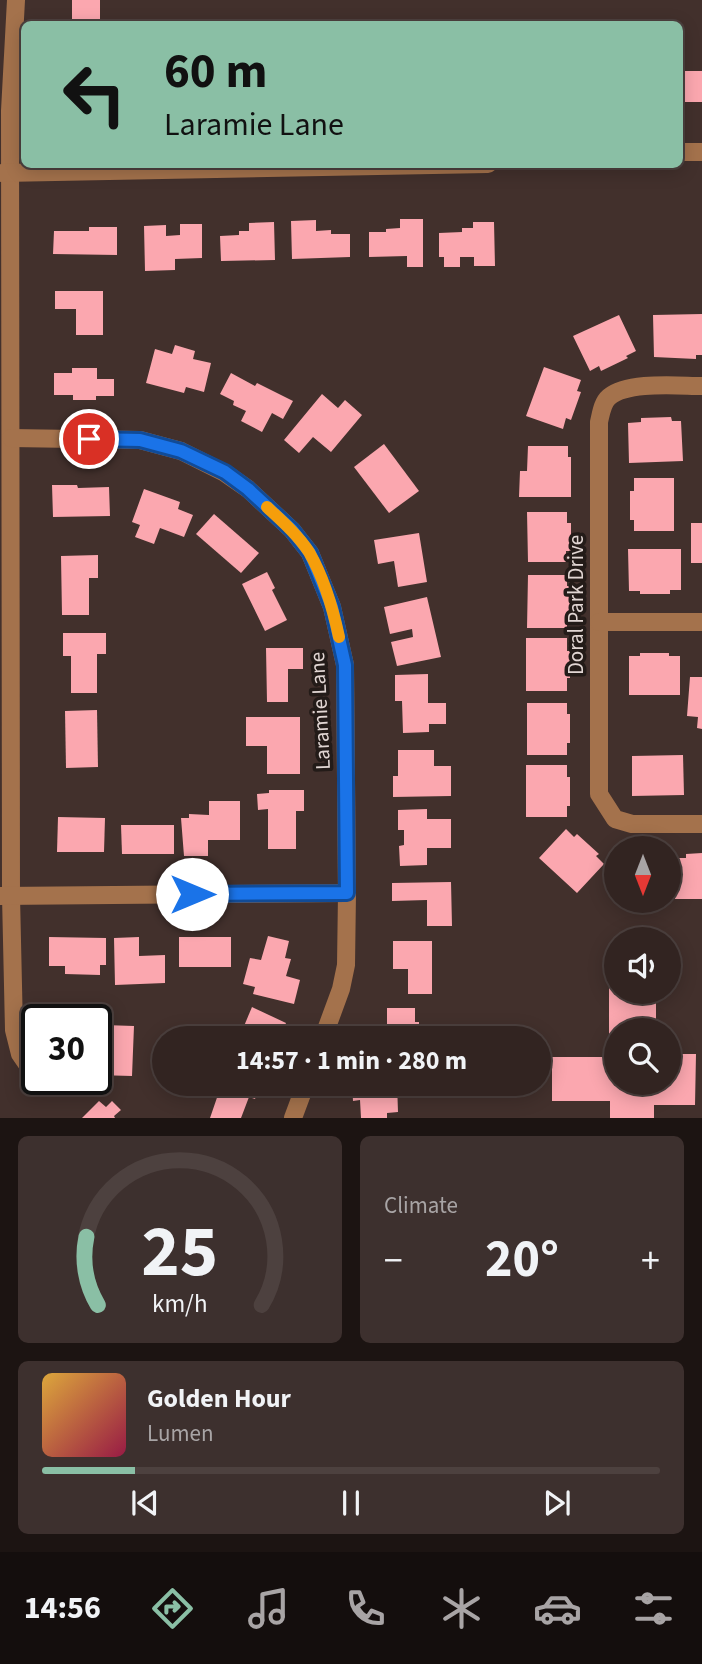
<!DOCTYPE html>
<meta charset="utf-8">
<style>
:root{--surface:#322421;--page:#3d302e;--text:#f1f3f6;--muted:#a8a4a5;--line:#4d413f;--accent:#8abfa5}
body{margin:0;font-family:"Source Sans 3",sans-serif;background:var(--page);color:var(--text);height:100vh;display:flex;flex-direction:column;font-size:26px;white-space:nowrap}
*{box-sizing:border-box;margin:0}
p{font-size:23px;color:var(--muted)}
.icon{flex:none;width:38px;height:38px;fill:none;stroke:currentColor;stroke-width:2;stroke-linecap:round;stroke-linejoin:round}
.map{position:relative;height:1118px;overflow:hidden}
.side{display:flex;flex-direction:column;gap:18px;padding:18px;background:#1c1412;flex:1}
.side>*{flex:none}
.hud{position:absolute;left:21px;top:21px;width:662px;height:147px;border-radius:10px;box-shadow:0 4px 18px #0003,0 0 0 2px var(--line);background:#8abfa5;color:#111;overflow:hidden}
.needle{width:46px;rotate:180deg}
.controls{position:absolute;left:604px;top:836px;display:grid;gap:14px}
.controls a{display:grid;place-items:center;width:77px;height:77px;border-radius:50%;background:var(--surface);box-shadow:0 4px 18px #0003,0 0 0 2px var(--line);font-size:35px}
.speed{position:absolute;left:21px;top:1004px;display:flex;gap:14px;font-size:35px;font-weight:700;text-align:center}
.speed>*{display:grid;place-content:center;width:91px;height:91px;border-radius:50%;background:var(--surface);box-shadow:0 4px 18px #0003,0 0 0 2px var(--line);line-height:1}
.speed .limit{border:4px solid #111;border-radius:10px;background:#fff;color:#111}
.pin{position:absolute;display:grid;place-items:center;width:60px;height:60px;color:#fff;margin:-30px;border:4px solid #fff;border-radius:50%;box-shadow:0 2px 7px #0007}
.me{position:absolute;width:77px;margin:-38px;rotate:90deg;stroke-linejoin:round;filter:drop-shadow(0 0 5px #0008)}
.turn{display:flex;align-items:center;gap:24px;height:147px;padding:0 28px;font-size:32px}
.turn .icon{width:91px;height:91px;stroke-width:2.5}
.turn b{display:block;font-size:49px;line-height:60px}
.big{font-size:52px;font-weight:700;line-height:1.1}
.side .tile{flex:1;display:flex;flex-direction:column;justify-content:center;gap:10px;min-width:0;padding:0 24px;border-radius:10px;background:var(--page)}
.side .dial{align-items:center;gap:0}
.dial svg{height:182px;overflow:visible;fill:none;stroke:var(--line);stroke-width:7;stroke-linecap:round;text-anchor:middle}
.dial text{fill:var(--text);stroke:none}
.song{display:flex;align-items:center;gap:21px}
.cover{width:84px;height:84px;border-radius:10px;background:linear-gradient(135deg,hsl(40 70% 55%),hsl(340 70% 35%))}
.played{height:7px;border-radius:4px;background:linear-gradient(90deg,var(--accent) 15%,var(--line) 15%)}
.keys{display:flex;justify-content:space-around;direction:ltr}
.heat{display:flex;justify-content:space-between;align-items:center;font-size:38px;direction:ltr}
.side .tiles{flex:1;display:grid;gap:18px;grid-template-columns:1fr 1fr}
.tile:last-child{grid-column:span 2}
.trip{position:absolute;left:152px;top:1026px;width:399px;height:70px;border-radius:35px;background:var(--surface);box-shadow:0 4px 18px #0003,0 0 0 2px var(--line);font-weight:700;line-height:70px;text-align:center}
.tabs{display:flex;height:112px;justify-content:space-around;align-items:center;background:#140e0d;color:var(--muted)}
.tabs .icon{width:49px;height:49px}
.tabs .current{color:var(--accent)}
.tabs b{font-size:32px;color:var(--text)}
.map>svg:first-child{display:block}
.building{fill:#fba7af}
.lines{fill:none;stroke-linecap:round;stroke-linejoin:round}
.minor{stroke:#a4724c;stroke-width:18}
.route-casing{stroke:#114b97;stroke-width:18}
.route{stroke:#1a73e8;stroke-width:12}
.slow{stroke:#f59e0b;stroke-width:12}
.labels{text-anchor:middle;stroke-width:7;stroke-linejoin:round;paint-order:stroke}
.street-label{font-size:21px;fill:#e1d6d3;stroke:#231b18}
</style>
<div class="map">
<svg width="702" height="1118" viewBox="0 0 702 1118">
<rect width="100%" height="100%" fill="#42302c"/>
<!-- building -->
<g class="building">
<rect x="72" y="0" width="28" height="24"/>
<rect x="679" y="71" width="23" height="31"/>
<polygon points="400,219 423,219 423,267 407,267 407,256 369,257 369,232 386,232 386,229 400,228"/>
<polygon points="316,220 316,231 331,230 331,234 350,234 350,257 292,259 291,221"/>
<polygon points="274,222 275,260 221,261 220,236 239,235 239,231 249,231 249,223"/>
<polygon points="473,222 494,222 495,266 474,266 474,257 460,257 460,267 444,267 444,257 439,257 439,233 462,232 462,228 473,228"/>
<polygon points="180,224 202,224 202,258 175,259 175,270 145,271 144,226 166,225 166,236 180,235"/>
<polygon points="89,227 117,227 117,255 53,254 54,231 89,231"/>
<polygon points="55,291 103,291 103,335 76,335 76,309 55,309"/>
<polygon points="702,314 702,355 696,355 696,359 654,357 653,315"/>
<polygon points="619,315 636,351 626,356 628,358 601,371 599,366 590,371 573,336"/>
<polygon points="175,345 195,351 193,359 211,363 204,392 186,387 184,393 146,383 155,349 172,354"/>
<polygon points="544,367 581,380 577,391 581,392 571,420 566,418 563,429 526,416"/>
<polygon points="72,368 97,368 97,379 114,379 114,396 96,396 96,400 73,400 73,395 54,395 54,373 72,373"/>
<polygon points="231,373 255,386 257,383 293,401 283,419 272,413 262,432 241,421 246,411 233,405 234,401 220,394"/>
<polygon points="322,394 338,408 345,400 362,415 331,452 313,437 299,453 284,440"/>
<polygon points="671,417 672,421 681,421 683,461 629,463 628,423 641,422 641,418"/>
<polygon points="384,444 419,491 389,513 354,467"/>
<polygon points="528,446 568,446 568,457 571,457 571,497 519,497 520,471 527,471"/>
<polygon points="634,478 674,478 674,531 634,531 634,520 630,520 630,491 634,491"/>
<polygon points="52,485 77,485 78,488 109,487 110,516 53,517"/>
<polygon points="144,489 180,502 178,509 193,515 184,537 160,528 154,544 135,537 140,525 132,522"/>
<polygon points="527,512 567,512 567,523 571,523 571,551 566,551 566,562 528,562"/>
<polygon points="214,514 259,553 241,573 196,534"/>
<rect x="691" y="523" width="11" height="40"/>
<polygon points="419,533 427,582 398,587 394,561 378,564 374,540"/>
<polygon points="628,549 681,549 681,590 670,590 670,594 640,594 640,591 629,591"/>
<polygon points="98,555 98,578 89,578 89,615 62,615 61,556"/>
<polygon points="267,572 275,588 272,590 287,620 265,631 242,584"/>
<polygon points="528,575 567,575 567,586 571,586 570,616 567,616 567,628 527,628"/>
<polygon points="427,597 441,657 397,666 391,642 413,637 412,629 390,634 384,607"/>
<polygon points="63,633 106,633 106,654 97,654 97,693 71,693 71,656 63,656"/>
<polygon points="526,638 567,638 567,651 570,651 570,678 567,678 567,691 526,691"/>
<polygon points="266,648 303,648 303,669 288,669 288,702 267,702"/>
<polygon points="640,653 669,653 669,656 680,656 680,695 629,695 629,656 640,656"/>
<polygon points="428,674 428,703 446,703 446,724 429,724 429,732 403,733 402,701 395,701 395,675"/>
<polygon points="690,677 702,677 702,729 697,728 698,717 687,716"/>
<polygon points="527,703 567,703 567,714 570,714 570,743 567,743 567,755 527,755"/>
<polygon points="97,710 98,767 66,768 65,711"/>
<polygon points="246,717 300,717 300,774 267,774 267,746 246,746"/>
<polygon points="398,750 434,750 434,766 451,766 451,796 393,797 393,776 398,776"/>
<polygon points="683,755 684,795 632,796 632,756"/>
<polygon points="526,765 567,765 567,777 570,777 570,806 567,806 567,817 526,817"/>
<polygon points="269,790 304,790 304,811 296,811 296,849 268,849 268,809 258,810 257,794 269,793"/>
<polygon points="209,801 240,801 240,840 208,840 208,856 184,856 181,818 189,818 189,814 209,815"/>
<polygon points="427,809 427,819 451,819 451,848 427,848 427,865 400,866 399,846 404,845 404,830 398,830 398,810"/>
<polygon points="58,817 105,818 104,852 57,852"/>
<polygon points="121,825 174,825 174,854 122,854"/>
<polygon points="566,829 574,837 577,834 599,854 596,856 604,864 577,893 539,858"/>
<polygon points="702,853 702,899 675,899 675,858 686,858 686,854"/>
<polygon points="451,882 452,926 427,926 427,900 392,901 392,883"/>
<polygon points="268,936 289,941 285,958 291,959 286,976 300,980 294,1004 253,994 255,987 243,984 250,958 261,960"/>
<polygon points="49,937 106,938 106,965 100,965 100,975 65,974 65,966 49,966"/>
<polygon points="139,937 139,956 165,955 165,983 115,985 114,938"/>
<rect x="179" y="937" width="52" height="30"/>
<polygon points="393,941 432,941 432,994 408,994 408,969 393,969"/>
<polygon points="609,975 616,975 616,992 656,992 656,1031 616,1031 616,1083 668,1083 668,1054 696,1054 695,1105 654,1105 654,1118 610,1118 610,1101 552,1101 552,1057 609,1057"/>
<polygon points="252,1007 286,1023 279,1038 239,1038"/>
<polygon points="387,1008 415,1008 415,1022 419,1022 419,1038 387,1038"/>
<polygon points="104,1025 134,1026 132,1076 96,1075 97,1041 104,1042"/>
<polygon points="222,1083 261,1083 255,1099 249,1097 241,1118 210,1118"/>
<polygon points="352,1083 397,1083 398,1112 387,1113 387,1118 361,1118 360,1100 353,1101"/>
<polygon points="99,1101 106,1107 112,1101 121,1110 114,1116 115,1118 82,1118"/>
</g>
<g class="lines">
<!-- minor -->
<g class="minor">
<polyline points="16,0 10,111 11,896 14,1030 20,1054 33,1073"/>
<polyline points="679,152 702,152"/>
<polyline points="2,173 488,164"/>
<path d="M702 386C678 386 628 381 609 397 602 403 601 414 599 422V794L615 819 632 824H702"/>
<polyline points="11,438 140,440 181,451 225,473 248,489 292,530 310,553 332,607 345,665 347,893 346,965 341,989 323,1038"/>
<polyline points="599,622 702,622"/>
<polyline points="0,896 347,893"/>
<polyline points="293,1118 306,1083"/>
</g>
</g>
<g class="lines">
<defs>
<polyline id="route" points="89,439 140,440 181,451 225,472 248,489 292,530 310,553 332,607 345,665 347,893 192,894"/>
</defs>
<!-- route casing -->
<use href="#route" class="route-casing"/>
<!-- route -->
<use href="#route" class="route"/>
<!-- slow -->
<path class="slow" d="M267 507C282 521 298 535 309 552 324 578 333 609 339 637"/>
</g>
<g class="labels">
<!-- street labels -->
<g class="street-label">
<text transform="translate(576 605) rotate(-90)" y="7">Doral Park Drive</text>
<text transform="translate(320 711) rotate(-93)" y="7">Laramie Lane</text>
</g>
</g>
</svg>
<div class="controls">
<a><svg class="needle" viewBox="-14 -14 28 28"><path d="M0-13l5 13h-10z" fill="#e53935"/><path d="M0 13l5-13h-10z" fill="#a8a4a5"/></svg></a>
<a><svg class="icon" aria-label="sound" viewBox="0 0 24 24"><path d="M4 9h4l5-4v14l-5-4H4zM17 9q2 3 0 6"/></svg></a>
<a><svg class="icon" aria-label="search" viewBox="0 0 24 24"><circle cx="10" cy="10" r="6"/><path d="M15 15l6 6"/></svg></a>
</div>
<div class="speed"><div class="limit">30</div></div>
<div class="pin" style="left:89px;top:439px;background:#d93025"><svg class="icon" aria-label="arrive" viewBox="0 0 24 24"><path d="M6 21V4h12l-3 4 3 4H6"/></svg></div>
<svg class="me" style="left:192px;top:894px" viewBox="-20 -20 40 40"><circle r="19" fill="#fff"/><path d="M0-13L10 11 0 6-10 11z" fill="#1a73e8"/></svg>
<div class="trip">14:57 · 1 min · 280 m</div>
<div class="hud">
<div class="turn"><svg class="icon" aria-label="left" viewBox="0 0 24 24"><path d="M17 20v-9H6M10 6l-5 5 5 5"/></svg><div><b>60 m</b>Laramie Lane</div></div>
</div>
</div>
<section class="side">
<div class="tiles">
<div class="tile dial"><svg viewBox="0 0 100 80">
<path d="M14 69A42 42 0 1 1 86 69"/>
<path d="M14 69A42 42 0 0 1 9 39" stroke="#8abfa5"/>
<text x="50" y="56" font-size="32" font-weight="700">25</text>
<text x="50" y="72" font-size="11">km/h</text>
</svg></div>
<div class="tile"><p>Climate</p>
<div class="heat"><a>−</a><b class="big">20°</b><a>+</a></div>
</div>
<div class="tile">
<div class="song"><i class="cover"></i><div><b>Golden Hour</b><p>Lumen</p></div></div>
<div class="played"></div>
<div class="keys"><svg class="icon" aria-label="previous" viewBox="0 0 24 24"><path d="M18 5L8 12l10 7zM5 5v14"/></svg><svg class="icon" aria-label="pause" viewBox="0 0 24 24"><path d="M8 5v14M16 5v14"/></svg><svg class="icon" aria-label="next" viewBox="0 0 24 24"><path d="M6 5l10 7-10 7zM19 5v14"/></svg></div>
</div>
</div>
</section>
<nav class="tabs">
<b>14:56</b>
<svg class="icon current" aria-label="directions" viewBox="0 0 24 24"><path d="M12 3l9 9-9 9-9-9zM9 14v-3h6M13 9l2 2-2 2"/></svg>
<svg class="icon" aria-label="music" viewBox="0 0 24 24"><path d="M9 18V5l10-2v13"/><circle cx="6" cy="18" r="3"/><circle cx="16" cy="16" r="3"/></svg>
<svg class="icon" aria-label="phone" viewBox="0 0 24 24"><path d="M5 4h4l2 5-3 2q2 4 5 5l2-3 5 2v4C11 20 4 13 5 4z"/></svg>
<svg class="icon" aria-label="climate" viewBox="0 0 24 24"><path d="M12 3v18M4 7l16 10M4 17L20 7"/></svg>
<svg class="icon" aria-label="car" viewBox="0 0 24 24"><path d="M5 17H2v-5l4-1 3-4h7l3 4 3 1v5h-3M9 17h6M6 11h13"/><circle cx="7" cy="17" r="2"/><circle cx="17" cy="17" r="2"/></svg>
<svg class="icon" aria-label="filters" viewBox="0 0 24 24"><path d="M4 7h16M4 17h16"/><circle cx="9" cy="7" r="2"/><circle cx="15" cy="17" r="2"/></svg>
</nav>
